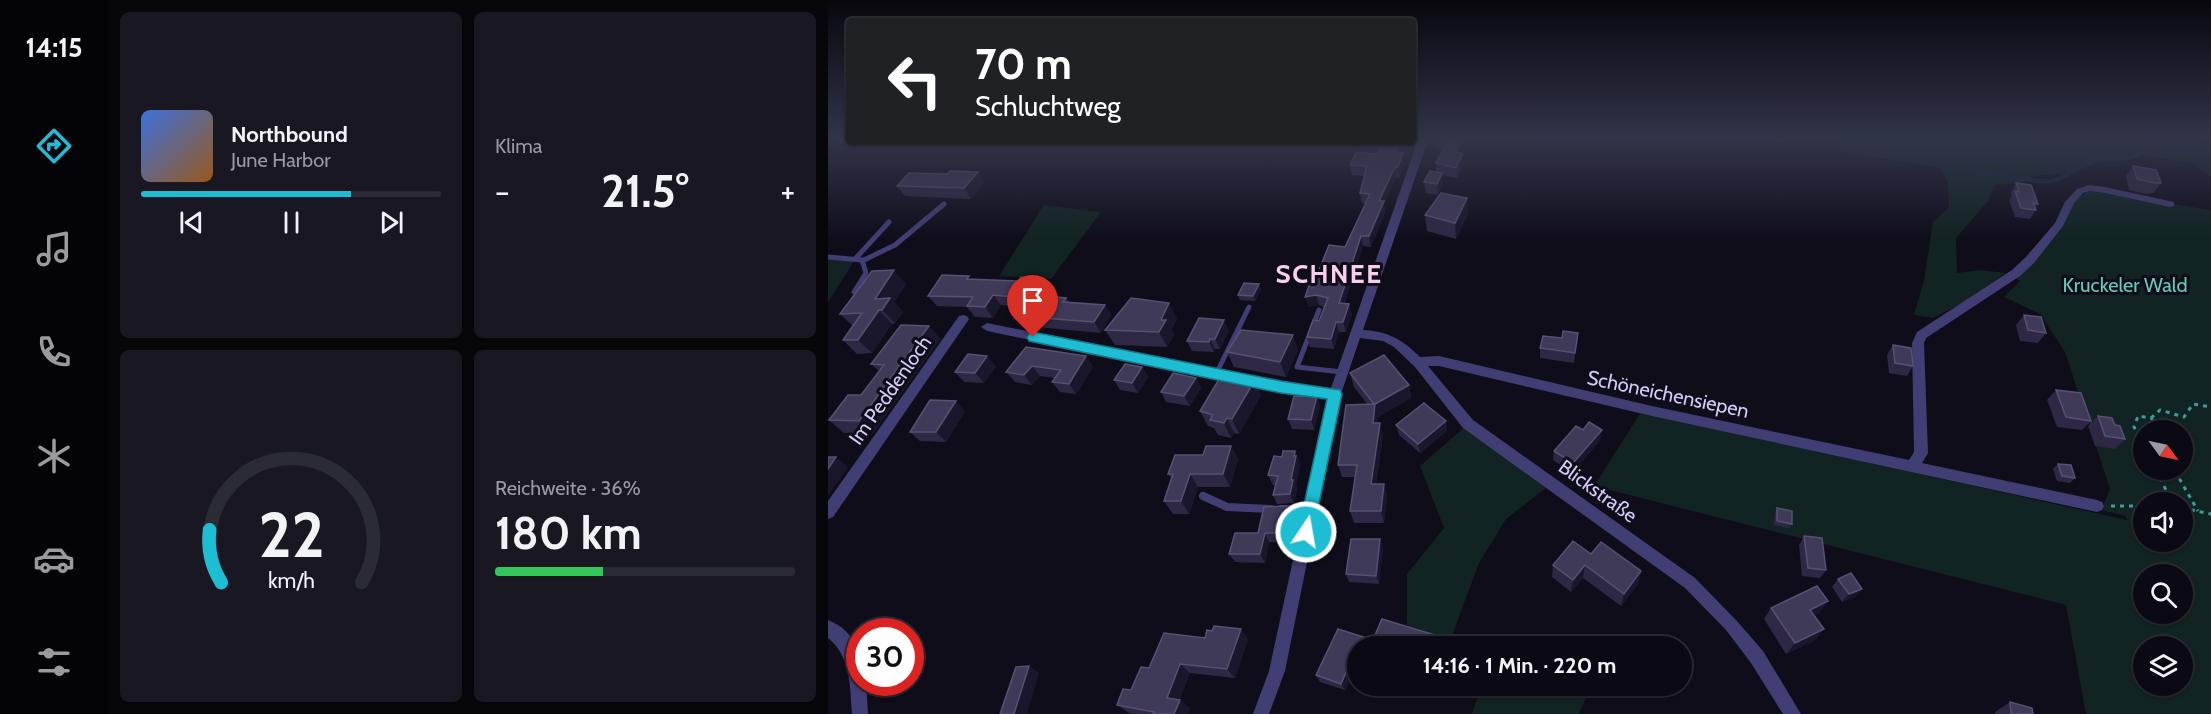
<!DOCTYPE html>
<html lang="de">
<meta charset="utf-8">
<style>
:root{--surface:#0b0a14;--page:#191822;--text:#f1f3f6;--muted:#9a9aa0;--line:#2b2b34;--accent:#1dbdd3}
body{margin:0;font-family:Cabin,sans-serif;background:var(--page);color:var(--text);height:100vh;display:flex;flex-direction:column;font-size:22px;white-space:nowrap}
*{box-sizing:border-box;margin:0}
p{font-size:20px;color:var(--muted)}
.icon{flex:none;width:33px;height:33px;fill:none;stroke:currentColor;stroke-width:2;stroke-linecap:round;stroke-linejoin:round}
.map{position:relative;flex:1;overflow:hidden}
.drawer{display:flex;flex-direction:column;gap:12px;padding:12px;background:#06060b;width:720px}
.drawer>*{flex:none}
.hud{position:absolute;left:18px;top:18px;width:570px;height:126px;border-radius:6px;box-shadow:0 2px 4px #0004,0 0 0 2px var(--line);background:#202124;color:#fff;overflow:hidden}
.needle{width:39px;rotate:123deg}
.tools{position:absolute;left:1305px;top:420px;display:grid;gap:12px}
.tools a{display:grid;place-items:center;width:60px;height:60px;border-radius:50%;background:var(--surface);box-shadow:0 2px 4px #0004,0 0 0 2px var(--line);font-size:30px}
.speed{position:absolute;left:18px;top:618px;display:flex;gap:12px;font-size:30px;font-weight:700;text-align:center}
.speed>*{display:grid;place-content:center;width:78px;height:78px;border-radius:50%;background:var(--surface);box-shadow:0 2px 4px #0004,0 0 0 2px var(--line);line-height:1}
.speed .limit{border:9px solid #d22;background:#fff;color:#111}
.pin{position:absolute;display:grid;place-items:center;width:51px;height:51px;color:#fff;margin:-62px -26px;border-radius:50% 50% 50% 0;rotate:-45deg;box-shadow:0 0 6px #0007}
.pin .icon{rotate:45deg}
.me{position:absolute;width:66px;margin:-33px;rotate:12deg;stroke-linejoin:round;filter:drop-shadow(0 0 4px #0008)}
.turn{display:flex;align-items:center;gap:21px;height:126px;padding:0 30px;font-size:27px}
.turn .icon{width:78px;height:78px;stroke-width:2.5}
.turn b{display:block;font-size:42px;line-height:51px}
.big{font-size:45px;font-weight:700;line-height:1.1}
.drawer .tile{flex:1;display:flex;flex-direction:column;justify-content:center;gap:9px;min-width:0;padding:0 21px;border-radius:9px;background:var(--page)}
.drawer .dial{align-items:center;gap:0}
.dial svg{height:156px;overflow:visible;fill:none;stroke:var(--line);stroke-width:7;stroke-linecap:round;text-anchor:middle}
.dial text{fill:var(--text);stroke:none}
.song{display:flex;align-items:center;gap:18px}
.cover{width:72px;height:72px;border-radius:9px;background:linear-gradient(135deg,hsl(220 70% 55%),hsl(30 70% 35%))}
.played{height:6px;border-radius:3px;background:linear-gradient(90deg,var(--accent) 70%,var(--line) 70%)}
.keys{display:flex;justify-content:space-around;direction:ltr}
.heat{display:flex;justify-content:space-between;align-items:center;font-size:33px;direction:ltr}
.charge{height:9px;border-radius:4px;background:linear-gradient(90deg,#34c759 36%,var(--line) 0)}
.drawer .tiles{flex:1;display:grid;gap:12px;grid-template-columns:repeat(2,1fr)}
.trip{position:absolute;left:519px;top:636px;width:345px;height:60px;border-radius:30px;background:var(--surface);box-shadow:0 2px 4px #0004,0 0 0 2px var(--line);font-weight:700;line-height:60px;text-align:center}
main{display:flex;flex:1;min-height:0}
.tabs{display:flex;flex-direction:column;width:108px;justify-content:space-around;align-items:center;background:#040408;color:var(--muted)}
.tabs .icon{width:42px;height:42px}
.tabs .active{color:var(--accent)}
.tabs b{font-size:27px;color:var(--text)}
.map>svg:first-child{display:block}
.green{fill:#112322;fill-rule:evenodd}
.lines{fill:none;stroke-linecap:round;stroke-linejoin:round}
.stream{stroke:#13233d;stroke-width:4}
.path{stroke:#3c9d99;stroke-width:3;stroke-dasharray:4 5;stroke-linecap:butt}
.service-far1{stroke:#413e73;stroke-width:5}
.service{stroke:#413e73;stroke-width:8}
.minor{fill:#413e73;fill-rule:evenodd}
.wall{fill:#2e2845}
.shaded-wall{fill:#1a162c}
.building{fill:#403a59;stroke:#575172;stroke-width:1.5}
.route{fill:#1dbdd3;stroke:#137b89;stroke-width:1.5}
.labels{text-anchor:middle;stroke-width:6;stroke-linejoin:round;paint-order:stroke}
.park-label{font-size:20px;fill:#64cdb5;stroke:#0f0d1a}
.street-label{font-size:20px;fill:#d3cdf8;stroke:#0f0d1a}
.district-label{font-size:26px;font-weight:bold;letter-spacing:1.5px;fill:#f8cee8;stroke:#0f0d1a}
</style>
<main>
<nav class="tabs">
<b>14:15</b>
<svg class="icon active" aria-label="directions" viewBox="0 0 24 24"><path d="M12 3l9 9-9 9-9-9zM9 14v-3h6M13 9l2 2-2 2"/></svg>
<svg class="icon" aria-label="music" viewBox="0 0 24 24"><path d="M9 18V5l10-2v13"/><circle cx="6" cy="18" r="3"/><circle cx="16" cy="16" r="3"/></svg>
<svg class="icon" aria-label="phone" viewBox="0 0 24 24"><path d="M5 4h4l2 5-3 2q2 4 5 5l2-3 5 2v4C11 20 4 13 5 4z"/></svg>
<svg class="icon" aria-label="climate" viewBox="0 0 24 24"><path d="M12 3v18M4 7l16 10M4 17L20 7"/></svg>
<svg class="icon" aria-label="car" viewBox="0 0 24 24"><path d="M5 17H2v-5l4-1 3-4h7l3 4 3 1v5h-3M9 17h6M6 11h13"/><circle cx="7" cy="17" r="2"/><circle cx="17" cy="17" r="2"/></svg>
<svg class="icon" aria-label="filters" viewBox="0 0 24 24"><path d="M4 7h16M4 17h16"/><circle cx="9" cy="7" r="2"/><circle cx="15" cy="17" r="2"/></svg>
</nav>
<section class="drawer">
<div class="tiles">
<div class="tile">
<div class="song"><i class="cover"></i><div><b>Northbound</b><p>June Harbor</p></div></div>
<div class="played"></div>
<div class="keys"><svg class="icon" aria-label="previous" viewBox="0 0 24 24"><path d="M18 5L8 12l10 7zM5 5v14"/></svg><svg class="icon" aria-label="pause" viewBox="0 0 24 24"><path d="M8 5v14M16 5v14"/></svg><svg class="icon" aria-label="next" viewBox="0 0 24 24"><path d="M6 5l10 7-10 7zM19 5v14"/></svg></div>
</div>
<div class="tile"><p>Klima</p>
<div class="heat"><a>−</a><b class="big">21.5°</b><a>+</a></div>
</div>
<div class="tile dial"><svg viewBox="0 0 100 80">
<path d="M14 69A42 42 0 1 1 86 69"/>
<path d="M14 69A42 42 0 0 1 8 42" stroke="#1dbdd3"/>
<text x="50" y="56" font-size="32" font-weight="700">22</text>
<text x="50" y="72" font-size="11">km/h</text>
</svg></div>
<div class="tile"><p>Reichweite · 36%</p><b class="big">180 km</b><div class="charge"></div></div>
</div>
</section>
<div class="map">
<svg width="1383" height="714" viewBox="0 0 1383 714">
<rect width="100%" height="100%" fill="#0f0d1a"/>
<!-- green -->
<g class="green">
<polygon points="1012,140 1333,140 1383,145 1383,176 1363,163 1308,154 1273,162 1242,173 1205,176 1194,183 1167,185 1160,201 1128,238 1129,273 1152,270 1178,273 1139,301 1105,318 1086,315 1096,280 1105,222 1121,207 1120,183 1113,168 1010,151"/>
<path d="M1261 191 1383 210V714H1258L1238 605 766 486 813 412 1299 520 1298 516 1264 508 1275 506 1282 489 1237 352 1212 314 1176 297 1192 281 1185 277 1249 198ZM1316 430H1354V470H1316ZM1316 502H1354V542H1316ZM1316 574H1354V614H1316ZM1316 646H1354V686H1316Z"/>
<polygon points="216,205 273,212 223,279 171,276"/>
<polygon points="0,257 28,258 0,302"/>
<polygon points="640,424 723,484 678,519 651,563 622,641 579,625 579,574 616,528 592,466"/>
<polygon points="653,686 763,686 751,714 644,714"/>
</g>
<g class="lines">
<!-- stream -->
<g class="stream">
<polyline points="1303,140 1383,152"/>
<path d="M1143 171C1161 173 1207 183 1223 181 1240 178 1253 163 1270 160 1290 156 1305 166 1320 144"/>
</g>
<!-- path -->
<g class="path">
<polyline points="1323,418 1332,410 1356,417 1365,404 1383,407"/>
<polyline points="1316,445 1306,427 1310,416 1323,418 1331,430"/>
<polyline points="1328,470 1344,502"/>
<polyline points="1349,470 1351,478 1370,511"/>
<polyline points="1283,506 1316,506"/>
<polyline points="1354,508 1383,514"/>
</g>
<!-- service-far1 -->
<g class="service-far1">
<polyline points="0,257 34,260 38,273 26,292"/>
<polyline points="28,258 61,222"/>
<polyline points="34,261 67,245 116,204"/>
<polyline points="491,310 469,367 514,372"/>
<polyline points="388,374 421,307"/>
</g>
<!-- service -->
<g class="service">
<polyline points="375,496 399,507 443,509"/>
<polyline points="453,509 482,509"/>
</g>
<!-- minor -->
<g class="minor">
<path d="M590 140H600L535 330C560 331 575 340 592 357L611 356 824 406 1081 460 1086 452 1084 343 1089 332 1184 270 1198 257 1227 223 1237 202 1249 189 1261 185 1277 187 1346 202V206L1342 207 1277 193 1262 191 1255 193 1246 203 1235 226 1206 263 1192 276 1098 338 1096 343 1100 453 1094 463 1269 500 1274 502 1276 506 1274 510 1269 512 824 416 611 366H600L645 420 867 578 908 620 935 651 973 714H955L923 663 898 630 857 588 635 428 587 367 566 347 555 341 532 338 513 394 457 671 441 714H425L441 671 500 398 454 392 159 331 153 327 159 323 454 382 503 388Z"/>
<polygon points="135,315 139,316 141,319 139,322 5,517 0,519 0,501 131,316"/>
<path d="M0 620C30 632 32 655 32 682H38L40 714H24C22 687 23 656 0 638Z"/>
</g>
</g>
<!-- wall -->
<g class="wall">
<polygon points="607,140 635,140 631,153 636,164 629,178 614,175 615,183 610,195 598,193 596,182 608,172 608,163 615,150 608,149"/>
<polygon points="553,141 574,141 571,153 576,163 571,178 568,177 556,204 557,212 543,247 535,246 516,304 524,314 518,332 511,332 506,349 482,347 479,337 491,321 496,307 491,305 480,307 491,270 517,247 537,204 534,203 532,193 536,176 524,175 522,165 550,154"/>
<polygon points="1305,166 1333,183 1325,193 1319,194 1301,190 1298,176"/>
<polygon points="119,174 157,182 143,199 77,196 69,186"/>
<polygon points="1188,183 1210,204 1207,208 1208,210 1202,219 1187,217 1181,200 1184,196 1183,192"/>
<polygon points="640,214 628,239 599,231 597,215"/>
<polygon points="144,280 217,289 203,308 173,305 165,318 147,317 139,307 109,306 100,296"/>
<polygon points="78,284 66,302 75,312 67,323 64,324 44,353 29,354 15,340 25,326 12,314"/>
<polygon points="431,284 433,289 427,301 412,300 410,295"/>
<polygon points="238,298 241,302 277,305 283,315 273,333 209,327 202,317"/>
<polygon points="1196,315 1218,333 1210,343 1192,341 1188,325"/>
<polygon points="349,318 343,330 346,335 339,347 287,345 277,330"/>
<polygon points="101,326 112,339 45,433 16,433 1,420 33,395 51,371 43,364"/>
<polygon points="401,330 392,349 387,349 386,352 364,351 359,341"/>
<polygon points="750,333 746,363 712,358 712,348 734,338"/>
<polygon points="1065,345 1085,366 1079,376 1061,373 1059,355"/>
<polygon points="198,347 258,356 265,367 248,394 232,392 224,382 227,378 212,376 204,385 187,382 178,372"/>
<polygon points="470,350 458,377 406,367 399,352"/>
<polygon points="168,366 156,383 136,382 127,372"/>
<polygon points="314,367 320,377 310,393 292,390 286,380"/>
<polygon points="522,373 581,385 583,398 550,417 549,423 555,436 548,484 556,484 559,496 556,523 526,523 522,511 527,477 514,477 510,465 539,404 526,387"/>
<polygon points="368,378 373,388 362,406 338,402 333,392"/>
<polygon points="1228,390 1263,421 1254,430 1229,427 1219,400"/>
<polygon points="433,395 411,434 406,433 403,438 390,435 386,428 380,426 372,411"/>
<polygon points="492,406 486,430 464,429 460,419"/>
<polygon points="137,411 118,442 92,441 82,432"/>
<polygon points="1270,416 1287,425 1297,439 1287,449 1267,446 1260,426"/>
<polygon points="618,421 619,431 592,453 571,435 568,425"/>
<polygon points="773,439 744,473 725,460 726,451"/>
<polygon points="403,446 410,459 402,487 370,487 361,514 345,514 336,501 344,479 340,474 375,455"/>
<polygon points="467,451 472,465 468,485 469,489 466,503 449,504 445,495 447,485 445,485 440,475 454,457"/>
<polygon points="1230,464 1247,478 1242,483 1229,481 1225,469"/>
<polygon points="949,508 964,524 961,528 946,525 947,512"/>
<polygon points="463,515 458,542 441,542 437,563 407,562 401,554 430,533"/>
<polygon points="976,536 998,570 992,578 974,576 971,545"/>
<polygon points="552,539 555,548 551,584 521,582 518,574"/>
<polygon points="763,554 813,571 810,584 793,606 755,578 743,592 724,577 725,565"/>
<polygon points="1010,579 1034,589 1027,597 1014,602 1004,587"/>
<polygon points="1000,601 991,613 986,615 996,629 986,641 958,654 936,619 943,608"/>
<polygon points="510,629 545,640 548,646 530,646 530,672 526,670 517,690 492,682 488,675"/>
<polygon points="547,635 611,643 610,646 563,646 550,642"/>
<polygon points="377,638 420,639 407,678 362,673 351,700 362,708 360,714 305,714 301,713 289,705 303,690 321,668"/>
<polygon points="1182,702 1205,714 1167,714 1167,712"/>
</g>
<!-- shaded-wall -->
<g class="shaded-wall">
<polygon points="632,140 635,140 629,163 628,152"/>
<polygon points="570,141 574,141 568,162 567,152"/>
<polygon points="575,153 576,163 571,178 570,167"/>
<polygon points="635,154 636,164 629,178 628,168"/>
<polygon points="567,167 568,177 556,204 557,212 543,247 541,236 551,201"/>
<polygon points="150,172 157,182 143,199 136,188"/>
<polygon points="614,173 615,183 610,195 609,184"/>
<polygon points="639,198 640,214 628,239 627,223"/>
<polygon points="533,236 535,246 513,313 511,303"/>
<polygon points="66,270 78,284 66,302 75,312 67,323 54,310 47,299"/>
<polygon points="210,279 217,289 203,308 196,298"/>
<polygon points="431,284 433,289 427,301 425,296"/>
<polygon points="165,295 173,305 165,318 157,307"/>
<polygon points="488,295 491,305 480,307 477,297"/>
<polygon points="341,303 349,318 343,330 346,335 339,347 331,332 333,320"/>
<polygon points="521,304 524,314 518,332 515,322"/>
<polygon points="277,305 283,315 273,333 266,322"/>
<polygon points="51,310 64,324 44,353 30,340"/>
<polygon points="396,320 401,330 392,349 387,339"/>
<polygon points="508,322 511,332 506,349 503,339"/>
<polygon points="101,326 112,339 45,433 31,421"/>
<polygon points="465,335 470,350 458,377 452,362"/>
<polygon points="382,339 387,349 386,352 381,342"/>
<polygon points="159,356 168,366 156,383 147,373"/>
<polygon points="258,356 265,367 248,394 241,384"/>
<polygon points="204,366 212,376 204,385 196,375"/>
<polygon points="314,367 320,377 310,393 304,383"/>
<polygon points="368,378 373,388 362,406 356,396"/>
<polygon points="427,380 433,395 411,434 404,419"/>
<polygon points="581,385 583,398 550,417 549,436 545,423 547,404"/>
<polygon points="489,396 492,406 486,430 483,420"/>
<polygon points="128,401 137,411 118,442 108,432"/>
<polygon points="399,418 406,433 403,438 396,423"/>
<polygon points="618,421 619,431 592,453 590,444"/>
<polygon points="552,423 555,436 546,496 543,484"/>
<polygon points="774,430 773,439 744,473 745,463"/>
<polygon points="403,446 410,459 402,487 395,474"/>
<polygon points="467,451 472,465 468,485 469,489 466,503 462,494 463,480"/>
<polygon points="8,457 20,467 0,496 0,469"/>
<polygon points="362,474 370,487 361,514 353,501"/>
<polygon points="556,484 559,496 556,523 553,511"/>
<polygon points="459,506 463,515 458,542 453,533"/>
<polygon points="437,533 441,542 437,563 432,554"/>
<polygon points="552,539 555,548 551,584 548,576"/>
<polygon points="757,565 755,578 743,592 745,580"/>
<polygon points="813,571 810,584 793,606 796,594"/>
<polygon points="1034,589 1027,597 1014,602 1021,594"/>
<polygon points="1000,601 991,613 973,621 982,610"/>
<polygon points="413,629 420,639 407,678 399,669"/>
<polygon points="996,629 986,641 958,654 967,643"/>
<polygon points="610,636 611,643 610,646 606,646"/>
<polygon points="545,640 548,646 543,646"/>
<polygon points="522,663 526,670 517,690 513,684"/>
<polygon points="352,664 362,673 349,707 339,698"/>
<polygon points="201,666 211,673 199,714 186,714"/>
<polygon points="352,700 362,708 360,714 346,714"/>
</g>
<!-- building -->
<g class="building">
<polygon points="616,140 632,140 628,152 635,154 628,168 608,163 621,140"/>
<polygon points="553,141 570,141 567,152 575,153 570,167 567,167 551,201 556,201 541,236 533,236 511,303 521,304 515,322 508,322 503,339 479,337 485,320 491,321 500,298 488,295 477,297 487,269 491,270 501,245 517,247 542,194 532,193 539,166 522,165 528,152 550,154"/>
<polygon points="1305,166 1328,170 1333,183 1327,183 1309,179"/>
<polygon points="122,171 150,172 136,188 69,186 81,173 119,174"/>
<polygon points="602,171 614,173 609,184 596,182"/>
<polygon points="1188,183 1203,185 1210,204 1205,203 1208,210 1193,208 1187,191 1191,192"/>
<polygon points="613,193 639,198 627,223 597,215"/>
<polygon points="66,270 47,299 62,298 54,310 51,310 30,340 15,340 34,313 12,314 44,271"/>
<polygon points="114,275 141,276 139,279 190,281 193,277 210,279 196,298 165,295 157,307 139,306 145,297 100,296"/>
<polygon points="416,283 431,284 425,296 410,295"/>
<polygon points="216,296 238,298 235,302 277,305 266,322 202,317"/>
<polygon points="303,298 341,303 333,320 338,320 331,332 277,330"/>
<polygon points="1196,315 1213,317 1218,333 1200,330"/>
<polygon points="371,318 396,320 387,339 382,339 381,342 359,341"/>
<polygon points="73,325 101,326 31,421 1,420 20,395 33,395 56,365 43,364"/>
<polygon points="413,330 465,335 452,362 399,352"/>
<polygon points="735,331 750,333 747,353 712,348 715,336 734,338"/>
<polygon points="1065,345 1083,348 1085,366 1067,363"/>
<polygon points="198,347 258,356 241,384 224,382 233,370 204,366 196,375 178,372"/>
<polygon points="140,354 159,356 147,373 127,372"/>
<polygon points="556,355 581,385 547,404 545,423 552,423 543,484 556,484 553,511 522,511 529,465 510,465 518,405 546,404 522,373"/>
<polygon points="297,364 314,367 304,383 286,380"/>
<polygon points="345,373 368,378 356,396 333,392"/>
<polygon points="394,374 427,380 404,419 399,418 396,423 382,420 385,415 372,411"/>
<polygon points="1228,390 1253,393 1263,421 1238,417"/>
<polygon points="466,396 489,396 483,420 460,419"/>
<polygon points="102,400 128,401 108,432 82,432"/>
<polygon points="596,403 618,421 590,444 568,425"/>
<polygon points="1270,416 1284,418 1287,425 1292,426 1297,439 1277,436"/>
<polygon points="761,422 774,430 745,463 726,451 748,426 755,430"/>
<polygon points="378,446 403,446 395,474 362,474 353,501 336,501 345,474 340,474 347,455 375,455"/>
<polygon points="455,451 467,451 466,456 468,456 463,480 465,480 462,494 445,495 450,476 440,475 446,456 454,457"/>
<polygon points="0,457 8,457 0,469"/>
<polygon points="1230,464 1243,465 1247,478 1234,476"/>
<polygon points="459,506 453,533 437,533 432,554 401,554 407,533 430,533 436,507"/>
<polygon points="949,508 964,511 964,524 949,521"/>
<polygon points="976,536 994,538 998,570 980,568"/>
<polygon points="523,539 552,539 548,576 518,574"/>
<polygon points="745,541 763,554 773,542 813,571 796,594 757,565 745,580 725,565"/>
<polygon points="1023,573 1034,589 1021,594 1010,579"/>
<polygon points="989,586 1000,601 982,610 996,629 967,643 943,608"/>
<polygon points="554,619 610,636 606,646 569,646 571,642 547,635"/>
<polygon points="386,626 413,629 399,669 352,664 339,698 352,700 346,714 325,714 326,712 289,705 295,689 303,690 313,667 321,668 336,633 377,638 379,630 384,631"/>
<polygon points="510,629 545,640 543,646 530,646 530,666 522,663 513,684 488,675"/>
<polygon points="201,666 186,714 172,714 188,667"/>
<polygon points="1182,702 1204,708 1205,714 1183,714"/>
</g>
<!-- sky -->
<linearGradient id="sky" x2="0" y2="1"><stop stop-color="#08070e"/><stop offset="0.58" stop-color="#313549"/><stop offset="1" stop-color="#313549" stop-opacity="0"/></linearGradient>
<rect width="1383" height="240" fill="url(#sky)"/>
<!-- route -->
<polygon class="route" points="205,332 453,381 512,390 514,394 484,537 478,539 472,537 470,532 499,399 453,393 201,341 199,337 201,334"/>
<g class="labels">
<!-- park labels -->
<g class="park-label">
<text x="1297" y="292">Kruckeler Wald</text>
</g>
<!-- street labels -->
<g class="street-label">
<text transform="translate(62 390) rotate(-55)" y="7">Im Peddenloch</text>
<text transform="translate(840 394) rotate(12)" y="7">Schöneichensiepen</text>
<text transform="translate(770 491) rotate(36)" y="7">Blickstraße</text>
</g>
<!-- district labels -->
<g class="district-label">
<text x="501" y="283">SCHNEE</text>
</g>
</g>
</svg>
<div class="tools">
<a><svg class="needle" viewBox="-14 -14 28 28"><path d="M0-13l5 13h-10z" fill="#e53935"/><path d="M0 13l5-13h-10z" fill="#9a9aa0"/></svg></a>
<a><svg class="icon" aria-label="sound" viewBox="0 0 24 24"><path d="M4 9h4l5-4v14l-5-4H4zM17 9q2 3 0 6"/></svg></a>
<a><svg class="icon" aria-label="search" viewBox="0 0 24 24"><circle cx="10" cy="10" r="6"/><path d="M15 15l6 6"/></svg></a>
<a><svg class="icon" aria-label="layers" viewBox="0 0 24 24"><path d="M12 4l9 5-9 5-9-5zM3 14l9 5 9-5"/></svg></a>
</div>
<div class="speed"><div class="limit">30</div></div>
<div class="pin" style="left:205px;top:337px;background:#d93025"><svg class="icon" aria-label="arrive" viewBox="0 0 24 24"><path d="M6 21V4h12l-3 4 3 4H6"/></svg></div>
<svg class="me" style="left:478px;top:532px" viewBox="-20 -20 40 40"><circle r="17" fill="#1dbdd3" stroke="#fff" stroke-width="3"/><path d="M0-11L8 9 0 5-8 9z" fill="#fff"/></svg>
<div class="trip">14:16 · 1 Min. · 220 m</div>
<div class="hud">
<div class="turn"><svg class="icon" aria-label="left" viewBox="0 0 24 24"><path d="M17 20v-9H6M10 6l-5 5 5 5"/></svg><div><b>70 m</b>Schluchtweg</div></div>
</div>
</div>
</main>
